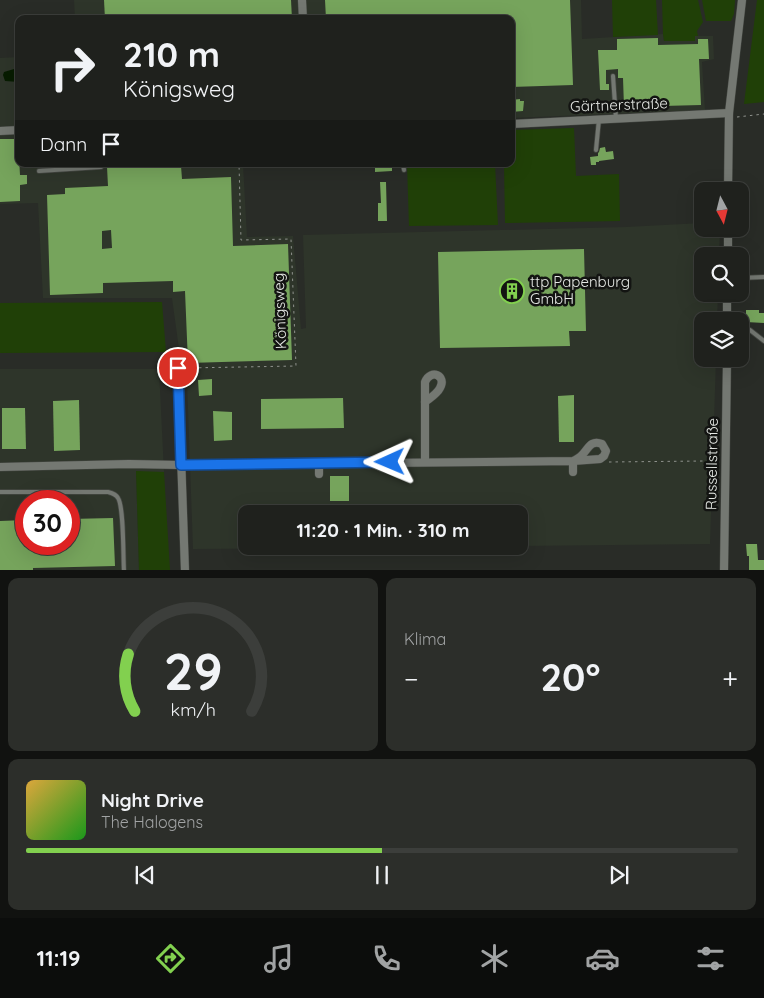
<!DOCTYPE html>
<html lang="de">
<meta charset="utf-8">
<style>
:root{--surface:#1f211d;--page:#2c2e2a;--text:#f1f3f6;--muted:#a1a3a4;--line:#3c3e3b;--accent:#82d04f}
body{margin:0;font-family:Quicksand,sans-serif;background:var(--page);color:var(--text);height:100vh;display:flex;flex-direction:column;font-size:19px;white-space:nowrap}
*{box-sizing:border-box;margin:0}
p{font-size:16px;color:var(--muted)}
.icon{flex:none;width:28px;height:28px;fill:none;stroke:currentColor;stroke-width:2;stroke-linecap:round;stroke-linejoin:round}
.map{position:relative;height:570px;overflow:hidden}
.drawer{display:flex;flex-direction:column;gap:8px;padding:8px;background:#111210;flex:1}
.drawer>*{flex:none}
.banner{position:absolute;left:15px;top:15px;width:500px;height:152px;border-radius:10px;box-shadow:0 5px 20px #0002,0 0 0 1px var(--line);background:#1f211d;color:var(--text);overflow:hidden}
.needle{width:32px;rotate:173deg}
.buttons{position:absolute;left:694px;top:182px;display:grid;gap:10px}
.buttons a{display:grid;place-items:center;width:55px;height:55px;border-radius:10px;background:var(--surface);box-shadow:0 5px 20px #0002,0 0 0 1px var(--line);font-size:25px}
.speed{position:absolute;left:15px;top:490px;display:flex;gap:10px;font-size:25px;font-weight:700;text-align:center}
.speed>*{display:grid;place-content:center;width:65px;height:65px;border-radius:50%;background:var(--surface);box-shadow:0 5px 20px #0002,0 0 0 1px var(--line);line-height:1}
.speed .limit{border:8px solid #d22;background:#fff;color:#111}
.pin{position:absolute;display:grid;place-items:center;width:42px;height:42px;color:#fff;margin:-21px;border:2px solid #fff;border-radius:50%;box-shadow:0 1px 5px #0007}
.me{position:absolute;width:55px;margin:-28px;rotate:269deg;stroke-linejoin:round;filter:drop-shadow(0 0 4px #0008)}
.turn{display:flex;align-items:center;gap:18px;height:105px;padding:0 25px;font-size:22px}
.turn .icon{width:65px;height:65px;stroke-width:2.5}
.turn b{display:block;font-size:35px;line-height:42px}
.then{display:flex;align-items:center;height:48px;padding:0 25px;background:#0003;gap:10px;font-size:19px}
.big{font-size:38px;font-weight:700;line-height:1.1}
.drawer .card{flex:1;display:flex;flex-direction:column;justify-content:center;gap:8px;min-width:0;padding:0 18px;border-radius:10px;background:var(--page)}
.drawer .dial{align-items:center;gap:0}
.dial svg{height:130px;overflow:visible;fill:none;stroke:var(--line);stroke-width:7;stroke-linecap:round;text-anchor:middle}
.dial text{fill:var(--text);stroke:none}
.song{display:flex;align-items:center;gap:15px}
.cover{width:60px;height:60px;border-radius:8px;background:linear-gradient(135deg,hsl(40 70% 55%),hsl(120 70% 35%))}
.played{height:5px;border-radius:2px;background:linear-gradient(90deg,var(--accent) 50%,var(--line) 50%)}
.keys{display:flex;justify-content:space-around;direction:ltr}
.heat{display:flex;justify-content:space-between;align-items:center;font-size:28px;direction:ltr}
.drawer .tiles{flex:1;display:grid;gap:8px;grid-template-columns:1fr 1fr}
.card:last-child{grid-column:span 2}
.trip{position:absolute;left:238px;top:505px;width:290px;height:50px;border-radius:10px;background:var(--surface);box-shadow:0 5px 20px #0002,0 0 0 1px var(--line);font-weight:700;line-height:50px;text-align:center}
.menu{display:flex;height:80px;justify-content:space-around;align-items:center;background:#0c0d0c;color:var(--muted)}
.menu .icon{width:35px;height:35px}
.menu .selected{color:var(--accent)}
.menu b{font-size:22px;color:var(--text)}
.map>svg:first-child{display:block}
.built{fill:#2e352a;fill-rule:evenodd}
.green{fill:#204007}
.water{fill:#071c00}
.building{fill:#76a45c;fill-rule:evenodd}
.lines{fill:none;stroke-linecap:round;stroke-linejoin:round}
.service-casing{stroke:#454843;stroke-width:5.5}
.minor-casing{stroke:#454843;stroke-width:9}
.path{stroke:#8f928d;stroke-width:1;stroke-dasharray:2.5 4;stroke-linecap:butt}
.service{stroke:#747872;stroke-width:4}
.minor{stroke:#747872;stroke-width:8}
.route-casing{stroke:#114b97;stroke-width:12}
.route{stroke:#1a73e8;stroke-width:9}
.labels{text-anchor:middle;stroke-width:5;stroke-linejoin:round;paint-order:stroke}
.street-label{font-size:15px;fill:#e5e8e4;stroke:#131412}
.poi-label{font-size:15px;fill:#e5e8e4;stroke:#131412;text-anchor:start}
</style>
<div class="map">
<svg width="764" height="571" viewBox="0 0 764 571">
<rect width="100%" height="100%" fill="#292c27"/>
<!-- built -->
<g class="built">
<polygon points="74,0 581,0 582,39 663,34 664,41 695,41 695,36 713,36 714,59 702,62 705,110 511,118 511,19 75,19"/>
<polygon points="19,57 19,164 243,164 247,237 293,236 301,329 306,328 303,235 626,227 702,223 702,229 720,229 719,256 702,256 702,294 718,294 717,321 702,321 702,359 716,359 710,544 519,546 519,514 246,514 246,546 510,546 193,549 187,381 195,380 195,370 182,371 172,298 43,298 38,203 0,204 0,58"/>
<path d="M0 369H159L164 472H136L139 570H0ZM26 501H69V544H26Z"/>
</g>
<!-- green -->
<g class="green">
<polygon points="612,0 656,0 658,35 613,37"/>
<polygon points="662,0 698,0 703,22 697,31 698,36 695,36 695,41 664,41 663,34"/>
<polygon points="702,0 735,0 734,14 731,21 706,21"/>
<polygon points="757,0 764,0 764,102 744,104"/>
<polygon points="574,128 576,176 619,174 620,221 505,223 504,164 511,164 511,130"/>
<polygon points="407,164 495,164 498,225 409,226"/>
<polygon points="162,302 166,352 0,353 0,303"/>
<polygon points="136,471 164,472 170,570 139,570"/>
</g>
<!-- water -->
<polygon class="water" points="14,69 19,70 19,82 5,81 3,75 4,72"/>
<!-- building -->
<g class="building">
<polygon points="104,0 291,0 292,19 105,19"/>
<polygon points="325,0 570,0 573,85 511,87 511,19 326,19"/>
<polygon points="658,38 658,45 698,44 698,39 708,39 709,59 699,59 701,105 624,107 623,78 618,78 618,69 606,70 606,84 609,84 609,90 600,90 598,50 617,50 617,39"/>
<polygon points="520,99 520,101 524,101 523,111 511,112 511,100"/>
<polygon points="0,139 18,139 20,175 27,175 27,184 20,185 20,201 0,202"/>
<polygon points="605,147 606,152 613,151 614,159 599,161 599,162 596,162 596,165 591,165 590,157 598,156 598,153 599,152 600,148"/>
<path d="M144 164H166V166H181L182 179 231 177 233 246 288 244 292 360 188 363 185 291 173 292V281L103 283V293L50 295 47 195 65 194V188L108 186 107 167 145 166ZM111 230 112 248 102 249V231Z"/>
<polygon points="375,164 392,164 392,171 375,172"/>
<polygon points="380,182 386,182 387,221 378,221 378,203 381,203"/>
<polygon points="584,249 586,331 569,331 570,346 440,348 438,252"/>
<polygon points="746,310 759,310 759,313 764,313 764,323 746,322"/>
<polygon points="212,379 212,395 199,396 198,380"/>
<polygon points="574,395 574,442 559,442 558,396"/>
<polygon points="343,398 344,428 261,429 261,399"/>
<polygon points="79,400 80,450 54,451 53,401"/>
<polygon points="2,408 25,408 26,449 2,449"/>
<polygon points="213,411 232,412 232,440 214,441"/>
<rect x="330" y="476" width="19" height="25"/>
<polygon points="113,518 115,566 33,568 33,571 0,571 0,521 26,520 26,544 69,544 69,519"/>
<polygon points="746,544 757,544 758,560 764,560 764,571 749,571 749,556 747,556"/>
</g>
<g class="lines">
<defs>
<g id="service">
<polyline points="613,76 616,119"/>
<polyline points="596,150 599,119"/>
<polyline points="403,164 404,170"/>
<polyline points="39,171 101,167 101,164"/>
<polyline points="740,278 764,277"/>
<polyline points="740,328 750,330 764,341"/>
<path d="M0 492H108C112 493 116 494 118 498 124 507 123 557 124 571"/>
</g>
<g id="minor">
<polyline points="302,0 303,19"/>
<polyline points="511,124 729,113"/>
<polyline points="0,131 19,130"/>
<polyline points="728,191 729,113 742,0"/>
<polyline points="728,256 728,229"/>
<polyline points="727,321 727,294"/>
<polyline points="178,368 185,571"/>
<path d="M425 402C430 398 437 394 440 388 447 376 431 368 425 382V462"/>
<path d="M0 467 129 464 181 465 573 461 600 459 604 456 606 451 602 444C590 439 588 450 581 456 580 457 575 460 573 461V472"/>
<polyline points="319,474 319,463"/>
<polyline points="724,571 727,359"/>
</g>
</defs>
<!-- service casing -->
<use href="#service" class="service-casing"/>
<!-- minor casing -->
<use href="#minor" class="minor-casing"/>
<!-- path -->
<g class="path">
<polyline points="737,117 764,114"/>
<polyline points="186,368 296,366 291,239 241,240 239,164"/>
<polyline points="609,462 704,461 713,473 717,473"/>
</g>
<!-- service -->
<use href="#service" class="service"/>
<!-- minor -->
<use href="#minor" class="minor"/>
</g>
<g class="lines">
<defs>
<polyline id="route" points="178,368 181,465 390,462"/>
</defs>
<!-- route casing -->
<use href="#route" class="route-casing"/>
<!-- route -->
<use href="#route" class="route"/>
</g>
<!-- icons -->
<defs>
<symbol id="building-ring" viewBox="-11 -11 22 22"><circle r="9.5" fill="#131412" stroke="#82d04f" stroke-width="1.5"/><path d="M-4-6H4V6H1V3H-1V6H-4ZM-2.5-4.3h1.7v1.8h-1.7ZM.8-4.3h1.7v1.8H.8ZM-2.5-1h1.7V.8h-1.7ZM.8-1h1.7V.8H.8Z" fill="#82d04f"/></symbol>
</defs>
<g fill-rule="evenodd">
<use href="#building-ring" x="498" y="277" width="28" height="28"/>
</g>
<g class="labels">
<!-- street labels -->
<g class="street-label">
<text transform="translate(619 105) rotate(-2)" y="5">Gärtnerstraße</text>
<text transform="translate(280 311) rotate(-92)" y="5">Königsweg</text>
<text transform="translate(712 464) rotate(-89)" y="5">Russellstraße</text>
</g>
<!-- poi labels -->
<g class="poi-label">
<text x="530" y="287">ttp Papenburg<tspan x="530" dy="17">GmbH</tspan></text>
</g>
</g>
</svg>
<div class="buttons">
<a><svg class="needle" viewBox="-14 -14 28 28"><path d="M0-13l5 13h-10z" fill="#e53935"/><path d="M0 13l5-13h-10z" fill="#a1a3a4"/></svg></a>
<a><svg class="icon" aria-label="search" viewBox="0 0 24 24"><circle cx="10" cy="10" r="6"/><path d="M15 15l6 6"/></svg></a>
<a><svg class="icon" aria-label="layers" viewBox="0 0 24 24"><path d="M12 4l9 5-9 5-9-5zM3 14l9 5 9-5"/></svg></a>
</div>
<div class="speed"><div class="limit">30</div></div>
<div class="pin" style="left:178px;top:368px;background:#d93025"><svg class="icon" aria-label="arrive" viewBox="0 0 24 24"><path d="M6 21V4h12l-3 4 3 4H6"/></svg></div>
<svg class="me" style="left:390px;top:462px" viewBox="-20 -20 40 40"><path d="M0-17L14 15 0 8-14 15z" fill="#1a73e8" stroke="#fff" stroke-width="4"/></svg>
<div class="trip">11:20 · 1 Min. · 310 m</div>
<div class="banner">
<div class="turn"><svg class="icon" aria-label="right" viewBox="0 0 24 24"><path d="M7 20v-9h11M14 6l5 5-5 5"/></svg><div><b>210 m</b>Königsweg</div></div>
<div class="then">Dann<svg class="icon" aria-label="arrive" viewBox="0 0 24 24"><path d="M6 21V4h12l-3 4 3 4H6"/></svg></div>
</div>
</div>
<section class="drawer">
<div class="tiles">
<div class="card dial"><svg viewBox="0 0 100 80">
<path d="M14 69A42 42 0 1 1 86 69"/>
<path d="M14 69A42 42 0 0 1 10 34" stroke="#82d04f"/>
<text x="50" y="56" font-size="32" font-weight="700">29</text>
<text x="50" y="72" font-size="11">km/h</text>
</svg></div>
<div class="card"><p>Klima</p>
<div class="heat"><a>−</a><b class="big">20°</b><a>+</a></div>
</div>
<div class="card">
<div class="song"><i class="cover"></i><div><b>Night Drive</b><p>The Halogens</p></div></div>
<div class="played"></div>
<div class="keys"><svg class="icon" aria-label="previous" viewBox="0 0 24 24"><path d="M18 5L8 12l10 7zM5 5v14"/></svg><svg class="icon" aria-label="pause" viewBox="0 0 24 24"><path d="M8 5v14M16 5v14"/></svg><svg class="icon" aria-label="next" viewBox="0 0 24 24"><path d="M6 5l10 7-10 7zM19 5v14"/></svg></div>
</div>
</div>
</section>
<nav class="menu">
<b>11:19</b>
<svg class="icon selected" aria-label="directions" viewBox="0 0 24 24"><path d="M12 3l9 9-9 9-9-9zM9 14v-3h6M13 9l2 2-2 2"/></svg>
<svg class="icon" aria-label="music" viewBox="0 0 24 24"><path d="M9 18V5l10-2v13"/><circle cx="6" cy="18" r="3"/><circle cx="16" cy="16" r="3"/></svg>
<svg class="icon" aria-label="phone" viewBox="0 0 24 24"><path d="M5 4h4l2 5-3 2q2 4 5 5l2-3 5 2v4C11 20 4 13 5 4z"/></svg>
<svg class="icon" aria-label="climate" viewBox="0 0 24 24"><path d="M12 3v18M4 7l16 10M4 17L20 7"/></svg>
<svg class="icon" aria-label="car" viewBox="0 0 24 24"><path d="M5 17H2v-5l4-1 3-4h7l3 4 3 1v5h-3M9 17h6M6 11h13"/><circle cx="7" cy="17" r="2"/><circle cx="17" cy="17" r="2"/></svg>
<svg class="icon" aria-label="filters" viewBox="0 0 24 24"><path d="M4 7h16M4 17h16"/><circle cx="9" cy="7" r="2"/><circle cx="15" cy="17" r="2"/></svg>
</nav>
